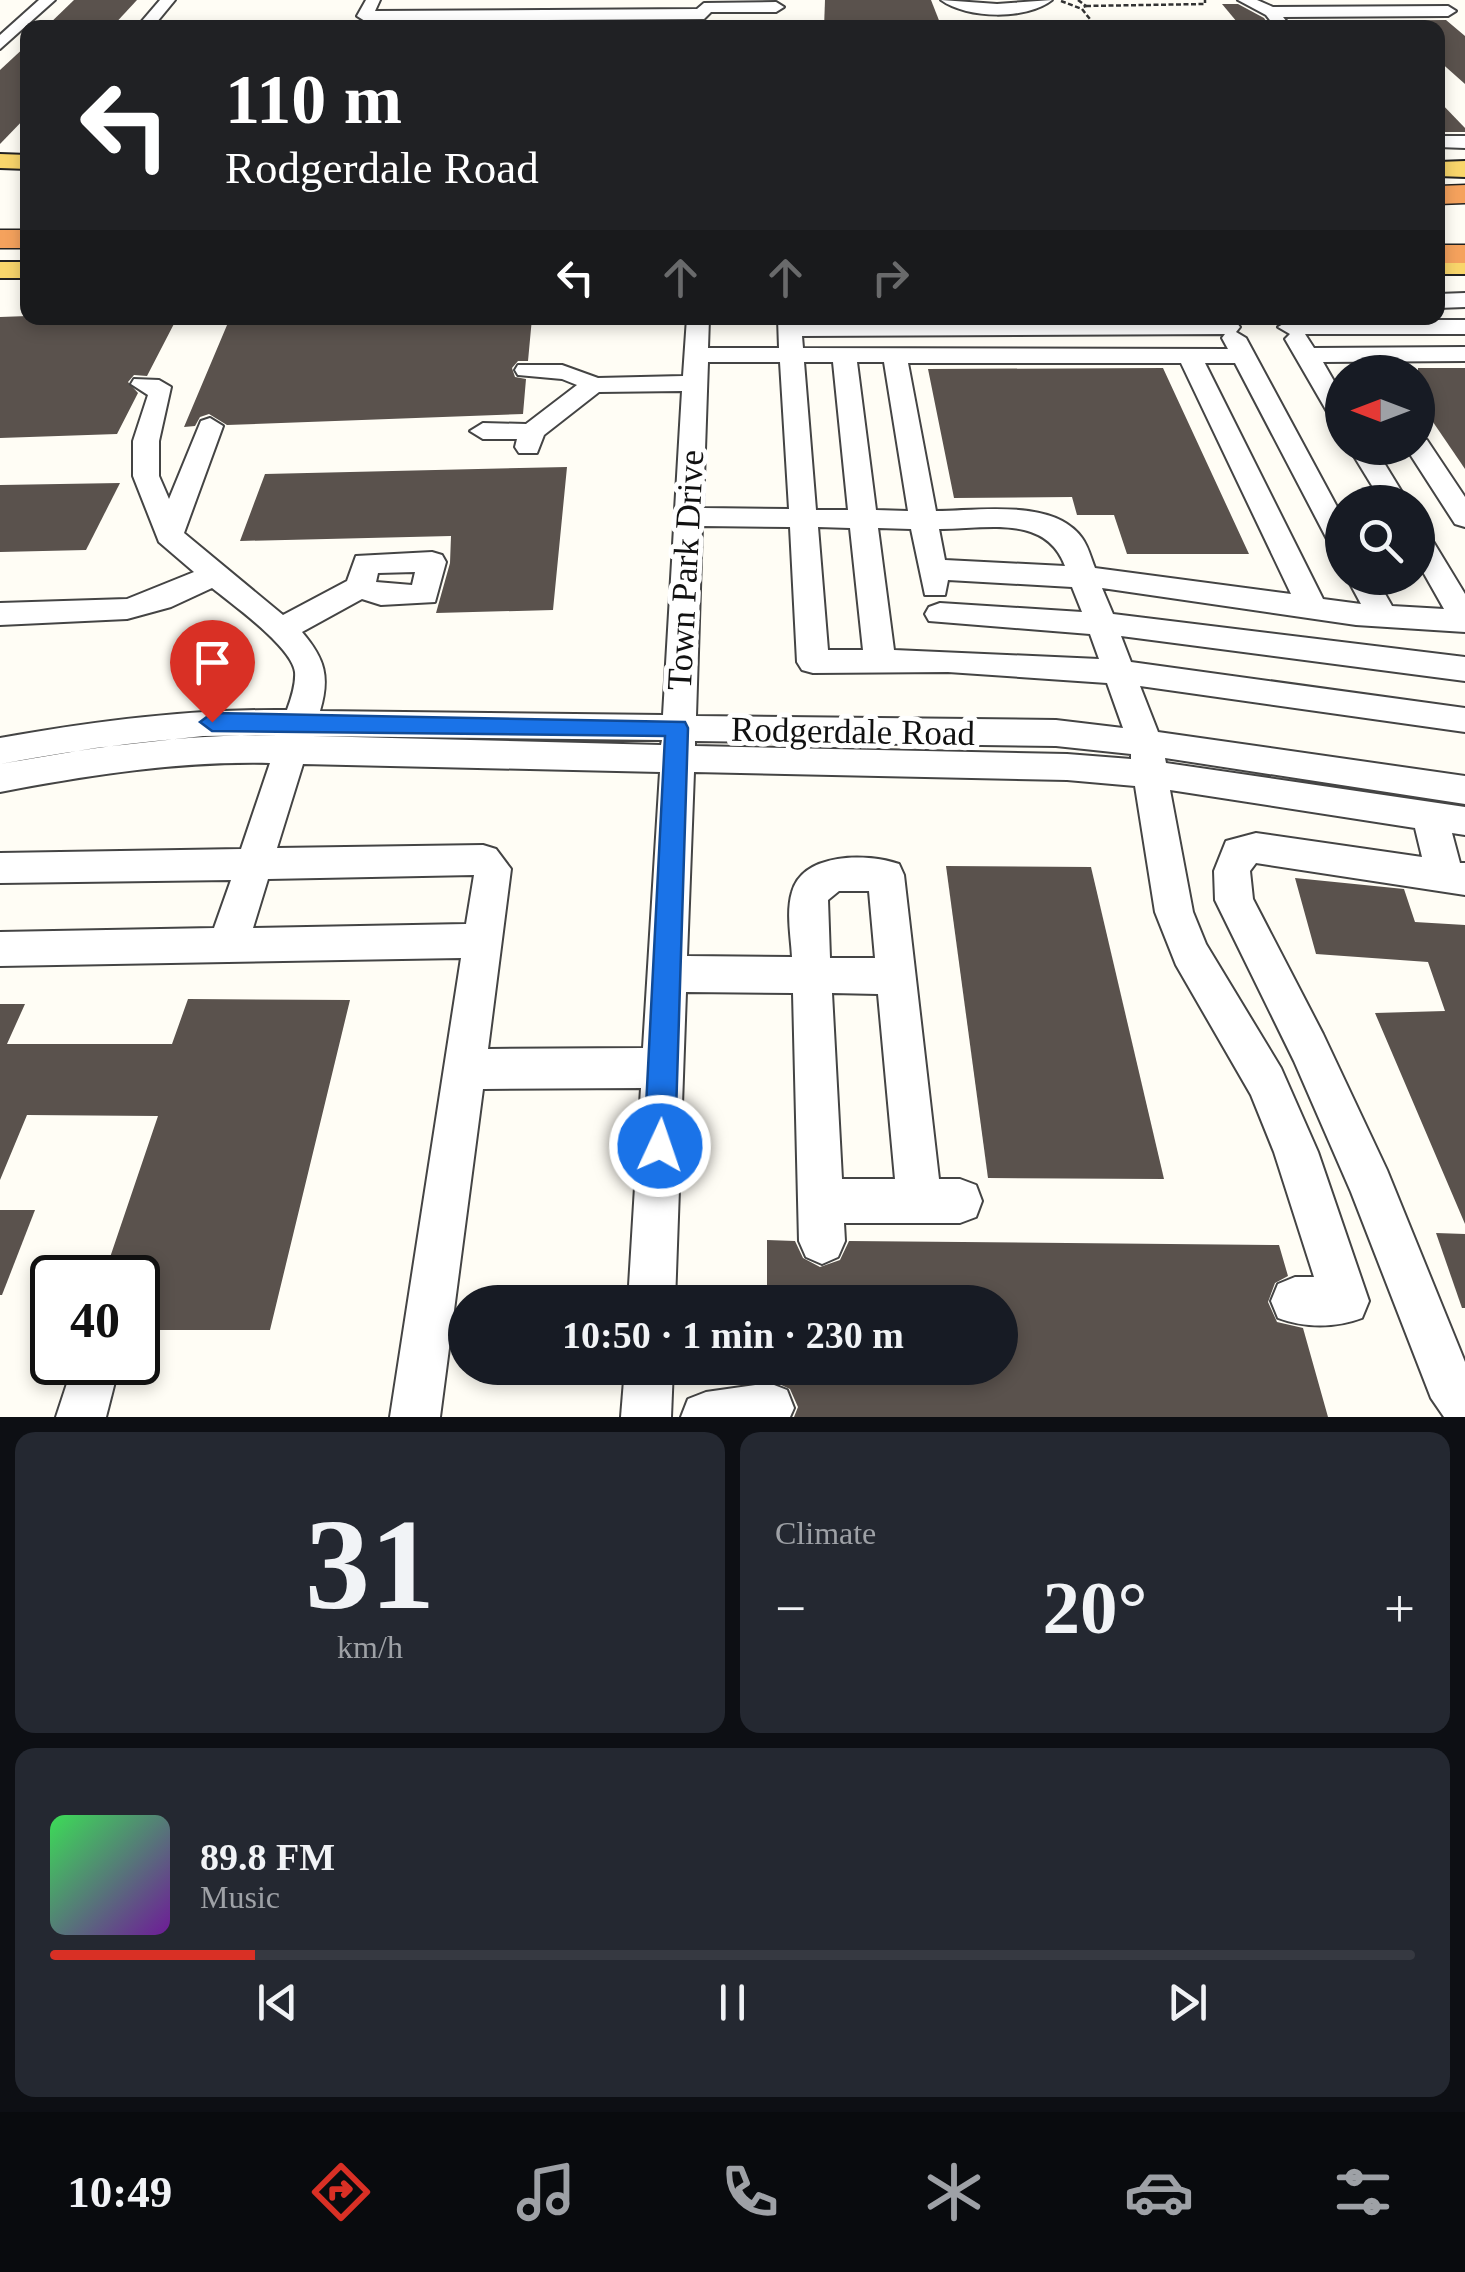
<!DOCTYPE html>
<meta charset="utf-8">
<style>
:root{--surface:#171b24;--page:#242831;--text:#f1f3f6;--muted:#9ea1a6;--line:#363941;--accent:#d93025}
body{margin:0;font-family:"Times New Roman",serif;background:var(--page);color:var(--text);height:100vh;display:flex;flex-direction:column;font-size:38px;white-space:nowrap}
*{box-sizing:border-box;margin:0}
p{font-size:32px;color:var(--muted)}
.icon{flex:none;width:55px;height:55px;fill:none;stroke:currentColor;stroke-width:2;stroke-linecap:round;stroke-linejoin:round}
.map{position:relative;height:1417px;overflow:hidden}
.side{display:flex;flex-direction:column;gap:15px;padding:15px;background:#0d0f14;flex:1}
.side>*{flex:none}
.top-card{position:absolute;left:20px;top:20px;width:1425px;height:305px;border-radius:20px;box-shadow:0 5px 15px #0003;background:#202124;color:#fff;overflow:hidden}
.needle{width:65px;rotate:270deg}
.tools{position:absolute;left:1325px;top:355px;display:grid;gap:20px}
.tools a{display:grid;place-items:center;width:110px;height:110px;border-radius:50%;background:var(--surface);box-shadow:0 5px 15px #0003;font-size:50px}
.speed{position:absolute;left:30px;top:1255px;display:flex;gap:20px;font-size:50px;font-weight:700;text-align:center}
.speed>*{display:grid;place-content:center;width:130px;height:130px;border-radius:50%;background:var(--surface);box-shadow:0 5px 15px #0003;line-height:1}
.speed .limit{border:5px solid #111;border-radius:15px;background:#fff;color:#111}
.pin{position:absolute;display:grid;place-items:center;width:85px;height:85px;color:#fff;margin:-102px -42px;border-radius:50% 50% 50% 0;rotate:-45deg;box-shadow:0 0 10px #0007}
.pin .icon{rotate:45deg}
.me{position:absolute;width:110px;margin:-55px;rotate:3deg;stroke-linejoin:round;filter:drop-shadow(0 0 8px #0008)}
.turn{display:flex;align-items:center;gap:35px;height:210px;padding:0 40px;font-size:45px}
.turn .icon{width:130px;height:130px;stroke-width:2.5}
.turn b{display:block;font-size:70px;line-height:85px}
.lanes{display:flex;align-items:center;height:95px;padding:0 40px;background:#0003;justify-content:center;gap:50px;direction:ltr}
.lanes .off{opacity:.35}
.big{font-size:75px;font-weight:700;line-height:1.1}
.side .tile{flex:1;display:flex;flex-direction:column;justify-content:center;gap:15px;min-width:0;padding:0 35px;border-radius:20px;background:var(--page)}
.side .dial{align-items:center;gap:0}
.dial b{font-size:130px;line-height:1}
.song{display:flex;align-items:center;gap:30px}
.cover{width:120px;height:120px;border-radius:15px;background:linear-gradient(135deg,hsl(130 70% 55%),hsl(280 70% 35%))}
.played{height:10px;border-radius:5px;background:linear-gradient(90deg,var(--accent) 15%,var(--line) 15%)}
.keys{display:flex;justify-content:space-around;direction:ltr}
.heat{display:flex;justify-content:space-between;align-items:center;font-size:55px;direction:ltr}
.side .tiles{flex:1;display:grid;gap:15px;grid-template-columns:1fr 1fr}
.tile:last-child{grid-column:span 2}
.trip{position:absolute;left:448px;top:1285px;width:570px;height:100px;border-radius:50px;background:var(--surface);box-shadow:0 5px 15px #0003;font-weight:700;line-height:100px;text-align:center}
.tabs{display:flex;height:160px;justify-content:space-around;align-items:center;background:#090b0e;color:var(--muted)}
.tabs .icon{width:70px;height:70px}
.tabs .on{color:var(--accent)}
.tabs b{font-size:45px;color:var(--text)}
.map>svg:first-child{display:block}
.building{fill:#5a524d}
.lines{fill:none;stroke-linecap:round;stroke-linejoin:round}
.minor-casing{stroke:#444;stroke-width:4}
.major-casing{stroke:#222;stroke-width:4}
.highway-casing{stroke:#222;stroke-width:3}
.path{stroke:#333;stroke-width:2.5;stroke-dasharray:5 2.5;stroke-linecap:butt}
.minor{fill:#fff;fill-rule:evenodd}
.major{fill:#f9d66b;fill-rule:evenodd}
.highway{fill:#f5a25d;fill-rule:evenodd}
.route{fill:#1a73e8;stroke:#114b97;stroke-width:2.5}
.labels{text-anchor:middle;stroke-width:10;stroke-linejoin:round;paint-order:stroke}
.street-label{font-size:35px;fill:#111;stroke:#fff}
</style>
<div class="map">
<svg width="1465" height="1417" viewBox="0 0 1465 1417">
<rect width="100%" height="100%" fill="#fffdf5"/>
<!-- building -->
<g class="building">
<polygon points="74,0 137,0 111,28 45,28"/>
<polygon points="825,0 931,0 942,28 824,28"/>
<polygon points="1222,4 1238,4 1264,18 1271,28 1242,28"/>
<polygon points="1446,20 1465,36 1465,84 1438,60 1438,28 1296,28 1291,21"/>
<polygon points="28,44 28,115 0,144 0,70"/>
<polygon points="1438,100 1465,128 1465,132 1438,132"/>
<polygon points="0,317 28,316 177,318 147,376 134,375 128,382 138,393 117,434 0,438"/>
<polygon points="230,318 532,318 528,361 518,361 512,368 515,377 526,379 523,414 227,425 209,414 200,417 195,426 184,427"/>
<polygon points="1163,368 1249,554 1127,554 1114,515 1077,515 1072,497 954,498 928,369"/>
<polygon points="1418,368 1465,368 1465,469 1418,400"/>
<polygon points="567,467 553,610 436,613 450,563 451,536 240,541 265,474"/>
<polygon points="120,483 86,550 0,552 0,485"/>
<polygon points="946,866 1091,867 1164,1179 988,1178"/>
<polygon points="1295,878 1404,889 1415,922 1465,925 1465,1224 1375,1013 1445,1011 1428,962 1316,954"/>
<polygon points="188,999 350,1000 270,1330 138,1330 138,1278 103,1278 158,1116 27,1115 0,1180 0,1004 25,1004 7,1044 172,1044"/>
<polygon points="0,1210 35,1210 2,1295 0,1295"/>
<polygon points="1436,1233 1465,1234 1465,1308 1462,1308"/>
<polygon points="767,1240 795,1241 803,1258 820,1267 840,1260 849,1241 1279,1245 1288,1276 1275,1283 1268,1302 1277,1322 1303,1328 1328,1417 794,1417 798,1407 790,1389 768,1379 768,1368 1000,1368 1000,1302 767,1302"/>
</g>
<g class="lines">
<defs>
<g id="minor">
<polygon points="39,0 55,0 0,49 0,35"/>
<polygon points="160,0 175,0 152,28 136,28"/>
<polygon points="366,0 380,0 375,11 697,9 704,3 776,2 784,7 776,12 711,12 704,19 365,21 357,16"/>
<path d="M941 0 997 4 1052 0C1027 20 967 19 941 0Z"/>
<polygon points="1238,0 1257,0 1273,7 1448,6 1456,11 1448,16 1283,17 1292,28 1276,28 1266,15"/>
<polygon points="1438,136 1465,136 1465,148 1438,147"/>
<polygon points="1465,293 1465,307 1438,308 1438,294"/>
<path d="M687 318H709L708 348H779L778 318H800L801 322H1236L1240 327 1236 332 1246 338 1342 516V550L1332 548 1328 541 1235 363H1205L1323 599 1361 604 1347 578H1376L1392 606 1444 609 1418 563V531L1428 533 1465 594V632L1356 625 1102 588 1113 614 1465 657V681L1121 636 1131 662 1465 708V732L1140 686 1158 732 1465 776V804L1165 758 1166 763 1465 807V835L1452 833 1460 863H1465V895L1256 863 1250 871 1253 899 1323 1034 1387 1170 1465 1362V1417H1444L1431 1398 1351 1192 1294 1061 1215 900 1214 871 1226 841 1256 833 1422 857 1415 828 1170 790 1193 912 1206 944 1281 1068 1318 1152 1369 1301 1362 1318C1336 1328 1304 1328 1278 1318L1271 1301 1278 1284 1295 1277H1314L1274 1152 1251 1095 1176 965 1155 912 1135 786 1067 780 694 772 687 956 792 957C791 937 786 912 792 892 803 852 868 853 899 864L904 875 939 1179H960L976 1185 982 1201 976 1217 960 1223H844L845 1241 838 1257 822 1264 806 1257 799 1241 793 993 686 992 675 1302H628L641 1088 483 1089 440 1417H390L461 958 0 966V932L214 928 231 880 0 883V853L241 849 270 763C178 761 90 775 0 792V764L95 748 203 736 279 735C184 734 93 747 0 764V738C96 721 190 709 287 710 291 699 296 684 295 672 292 647 232 604 212 588L171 607 127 619 0 625V603L127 599 194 572 159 542 133 476V441L148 395 131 384 134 379 159 380 171 387 159 441V476L169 499 201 421 210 418 223 426 184 533 283 615 347 581 356 556 432 552 442 555 446 562 435 602 381 605 362 599 302 632C325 659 330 677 320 711L663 715 682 391 599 392 544 435 537 453H519L515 447 517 439H483L470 431 483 423 526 424 577 385 562 379 518 375 515 370 518 365H562L598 378 683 376ZM1225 334 1222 338 1228 349 803 348 802 336ZM708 362H780L789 509 703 508ZM804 362H833L848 510H816ZM857 362H884L908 511 876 510ZM908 363H1181L1291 594 1095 568C1091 558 1088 546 1082 538 1054 498 977 511 936 511ZM702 526 790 527 797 662 802 670 813 673 948 672 1107 683 1123 728 1056 720 696 716ZM818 527 850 528 863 650H828ZM878 528 911 529 925 595H945L948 580 1072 587 1082 612 940 603 929 607 925 614 929 621 1090 634 1099 659 894 650ZM939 529C987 529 1046 514 1065 566L945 560ZM415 572 412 585 376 582 378 573ZM312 736 662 740 661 745ZM695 741 1056 746 1131 754V759L1067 754 695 746ZM303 764 660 772 643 1048 488 1049 511 869 496 849 483 845 277 848ZM474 875 466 924 253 928 268 879ZM839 891H869L875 958H830L828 900ZM832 993 878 994 895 1179H842Z"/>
<polygon points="1290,320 1465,320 1465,334 1305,334 1314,348 1465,347 1465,361 1323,362 1342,395 1342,423 1329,415 1285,339 1290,334 1278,327"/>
<polygon points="1418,438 1427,440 1465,497 1465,527 1455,524 1406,448 1418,448"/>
<polygon points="1349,448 1375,448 1408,502 1382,502"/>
<polygon points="74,1362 120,1362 106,1417 56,1417"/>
<polygon points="625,1368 673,1368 671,1417 621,1417"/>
<polygon points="769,1383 787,1390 794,1408 790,1417 681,1417 688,1399 706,1392"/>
</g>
<g id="major">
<polygon points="0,154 28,155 28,169 0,168"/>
<polygon points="1465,161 1465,177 1438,176 1438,162"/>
<rect x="1438" y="258" width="27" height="16"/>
<rect x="0" y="262" width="28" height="16"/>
</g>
<g id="highway">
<polygon points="1465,185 1465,203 1438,204 1438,186"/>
<rect x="0" y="230" width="28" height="18"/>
<rect x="1438" y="245" width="27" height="18"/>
</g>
</defs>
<!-- minor casing -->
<use href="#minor" class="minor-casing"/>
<!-- major casing -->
<use href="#major" class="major-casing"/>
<!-- highway casing -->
<use href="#highway" class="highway-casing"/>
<!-- path -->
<g class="path">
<polyline points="1078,0 1086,6 1083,7"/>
<polyline points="1061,1 1082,9 1097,28"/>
<polyline points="1086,6 1205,4 1205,0"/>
</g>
<!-- minor -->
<use href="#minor" class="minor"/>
<!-- major -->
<use href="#major" class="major"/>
<!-- highway -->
<use href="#highway" class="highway"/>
</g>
<!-- route -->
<polygon class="route" points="212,713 685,722 688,728 675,1146 670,1157 660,1161 649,1157 644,1146 665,736 212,731 200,722"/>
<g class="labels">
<!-- street labels -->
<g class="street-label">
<text transform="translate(685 570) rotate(-87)" y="12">Town Park Drive</text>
<text transform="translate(853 731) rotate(1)" y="12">Rodgerdale Road</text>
</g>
</g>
</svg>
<div class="tools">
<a><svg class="needle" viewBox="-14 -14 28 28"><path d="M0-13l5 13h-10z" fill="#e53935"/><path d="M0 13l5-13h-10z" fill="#9ea1a6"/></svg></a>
<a><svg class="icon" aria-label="search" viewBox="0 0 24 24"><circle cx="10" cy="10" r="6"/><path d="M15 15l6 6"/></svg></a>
</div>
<div class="speed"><div class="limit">40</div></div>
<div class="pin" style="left:212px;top:722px;background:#d93025"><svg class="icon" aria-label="arrive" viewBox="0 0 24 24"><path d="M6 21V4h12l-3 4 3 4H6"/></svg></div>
<svg class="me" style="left:660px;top:1146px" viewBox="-20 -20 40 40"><circle r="17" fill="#1a73e8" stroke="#fff" stroke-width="3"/><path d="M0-11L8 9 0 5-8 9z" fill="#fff"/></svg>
<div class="trip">10:50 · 1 min · 230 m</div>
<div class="top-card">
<div class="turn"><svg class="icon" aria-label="left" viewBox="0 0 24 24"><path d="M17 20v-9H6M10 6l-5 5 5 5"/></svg><div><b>110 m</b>Rodgerdale Road</div></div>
<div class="lanes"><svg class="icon" aria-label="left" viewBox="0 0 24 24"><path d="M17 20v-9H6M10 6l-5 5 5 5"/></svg><svg class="icon off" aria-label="ahead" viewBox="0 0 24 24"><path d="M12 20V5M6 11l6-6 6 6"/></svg><svg class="icon off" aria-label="ahead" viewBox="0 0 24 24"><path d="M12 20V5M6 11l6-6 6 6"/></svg><svg class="icon off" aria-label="right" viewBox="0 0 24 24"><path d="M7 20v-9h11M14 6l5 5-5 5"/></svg></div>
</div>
</div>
<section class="side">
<div class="tiles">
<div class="tile dial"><b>31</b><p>km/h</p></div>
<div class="tile"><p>Climate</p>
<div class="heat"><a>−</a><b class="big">20°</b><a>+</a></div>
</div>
<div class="tile">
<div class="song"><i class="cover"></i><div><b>89.8 FM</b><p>Music</p></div></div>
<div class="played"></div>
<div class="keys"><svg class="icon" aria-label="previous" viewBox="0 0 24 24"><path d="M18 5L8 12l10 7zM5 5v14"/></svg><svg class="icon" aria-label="pause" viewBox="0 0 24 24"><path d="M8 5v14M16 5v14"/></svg><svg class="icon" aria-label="next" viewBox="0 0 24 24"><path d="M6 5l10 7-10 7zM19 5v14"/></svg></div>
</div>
</div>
</section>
<nav class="tabs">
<b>10:49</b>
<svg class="icon on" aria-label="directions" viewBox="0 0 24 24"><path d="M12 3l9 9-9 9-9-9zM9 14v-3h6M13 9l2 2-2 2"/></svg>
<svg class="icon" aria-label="music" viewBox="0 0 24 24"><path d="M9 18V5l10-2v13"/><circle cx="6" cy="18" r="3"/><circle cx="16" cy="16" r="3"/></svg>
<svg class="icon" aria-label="phone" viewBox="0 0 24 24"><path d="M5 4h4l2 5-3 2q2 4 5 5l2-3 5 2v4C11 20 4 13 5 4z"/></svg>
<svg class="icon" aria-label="climate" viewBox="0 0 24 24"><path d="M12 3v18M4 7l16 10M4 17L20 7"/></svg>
<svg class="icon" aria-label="car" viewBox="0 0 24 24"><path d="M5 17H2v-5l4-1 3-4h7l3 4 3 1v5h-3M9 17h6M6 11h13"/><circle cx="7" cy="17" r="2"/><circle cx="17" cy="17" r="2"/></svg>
<svg class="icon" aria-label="filters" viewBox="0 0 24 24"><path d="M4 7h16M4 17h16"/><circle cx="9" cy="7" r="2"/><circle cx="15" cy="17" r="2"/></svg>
</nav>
